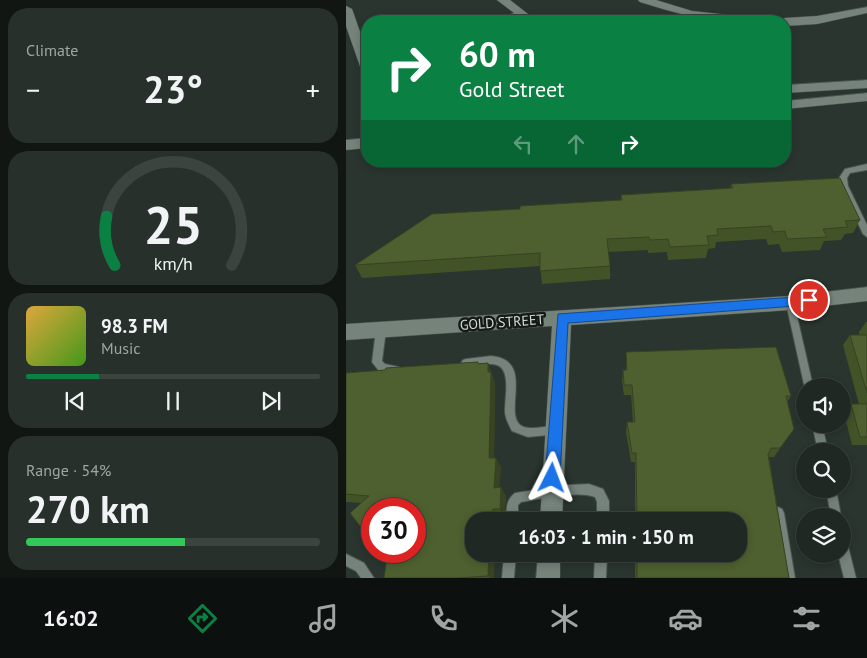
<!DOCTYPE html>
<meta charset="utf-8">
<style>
:root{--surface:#1f2822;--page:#27302a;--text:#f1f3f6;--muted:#a1a6a5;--line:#3c4440;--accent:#0b8043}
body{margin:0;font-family:"PT Sans",sans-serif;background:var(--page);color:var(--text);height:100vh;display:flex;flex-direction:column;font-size:19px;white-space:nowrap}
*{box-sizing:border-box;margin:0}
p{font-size:16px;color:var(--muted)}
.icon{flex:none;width:28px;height:28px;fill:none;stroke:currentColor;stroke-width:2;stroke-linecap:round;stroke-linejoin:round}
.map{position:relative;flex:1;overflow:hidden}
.side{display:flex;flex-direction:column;gap:8px;padding:8px;background:#111613;width:346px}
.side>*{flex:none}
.banner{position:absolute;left:15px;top:15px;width:430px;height:152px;border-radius:20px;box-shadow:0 2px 8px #0003,0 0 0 1px var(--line);background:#0b8043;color:#fff;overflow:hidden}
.buttons{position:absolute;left:450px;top:378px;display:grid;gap:10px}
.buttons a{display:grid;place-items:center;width:55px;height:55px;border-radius:50%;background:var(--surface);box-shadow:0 2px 8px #0003,0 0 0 1px var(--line);font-size:25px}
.speed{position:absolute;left:15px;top:498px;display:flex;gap:10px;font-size:25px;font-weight:700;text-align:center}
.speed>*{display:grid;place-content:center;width:65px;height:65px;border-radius:50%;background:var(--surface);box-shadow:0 2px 8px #0003,0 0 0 1px var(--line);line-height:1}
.speed .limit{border:8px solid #d22;background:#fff;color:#111}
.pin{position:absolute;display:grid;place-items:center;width:42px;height:42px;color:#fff;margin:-21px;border:2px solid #fff;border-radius:50%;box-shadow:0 1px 5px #0007}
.me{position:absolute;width:55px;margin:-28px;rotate:3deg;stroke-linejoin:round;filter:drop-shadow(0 0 4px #0008)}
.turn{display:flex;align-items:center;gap:18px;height:105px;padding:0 15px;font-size:22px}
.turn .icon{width:65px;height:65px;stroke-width:2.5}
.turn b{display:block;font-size:35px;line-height:42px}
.lanes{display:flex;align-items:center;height:48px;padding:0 15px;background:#0003;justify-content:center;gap:25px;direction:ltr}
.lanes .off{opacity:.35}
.big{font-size:38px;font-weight:600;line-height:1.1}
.side .widget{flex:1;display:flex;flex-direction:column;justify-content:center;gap:8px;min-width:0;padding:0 18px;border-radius:20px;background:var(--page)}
.side .dial{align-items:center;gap:0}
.dial svg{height:130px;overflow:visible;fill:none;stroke:var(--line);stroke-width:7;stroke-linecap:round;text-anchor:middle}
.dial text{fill:var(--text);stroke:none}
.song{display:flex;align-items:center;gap:15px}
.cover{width:60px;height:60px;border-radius:8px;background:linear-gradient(135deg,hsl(40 70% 55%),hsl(100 70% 35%))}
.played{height:5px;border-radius:2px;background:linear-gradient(90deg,var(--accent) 25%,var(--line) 25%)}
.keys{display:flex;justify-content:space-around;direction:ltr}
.heat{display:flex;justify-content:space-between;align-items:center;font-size:28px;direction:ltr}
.charge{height:8px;border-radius:4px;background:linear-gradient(90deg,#34c759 54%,var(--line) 0)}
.trip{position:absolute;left:119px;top:512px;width:282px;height:50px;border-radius:20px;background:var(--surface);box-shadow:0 2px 8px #0003,0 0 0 1px var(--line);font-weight:600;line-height:50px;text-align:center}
.dock{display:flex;height:80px;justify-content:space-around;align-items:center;background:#0c100e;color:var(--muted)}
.dock .icon{width:35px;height:35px}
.dock .active{color:var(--accent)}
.dock b{font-size:22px;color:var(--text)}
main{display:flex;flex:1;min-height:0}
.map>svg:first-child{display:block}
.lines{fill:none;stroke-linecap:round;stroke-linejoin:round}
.lane-casing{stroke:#48534c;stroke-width:2}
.street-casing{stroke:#48534c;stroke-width:1}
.lane{fill:#75837b;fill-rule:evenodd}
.street{fill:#75837b;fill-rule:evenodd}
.wall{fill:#435328}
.shaded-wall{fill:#374321}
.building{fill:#4e602f;stroke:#374321}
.route{fill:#1a73e8;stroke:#114b97}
.labels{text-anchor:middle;stroke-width:5;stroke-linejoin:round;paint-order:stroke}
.street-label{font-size:14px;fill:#d5ddd8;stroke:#161b18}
</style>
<main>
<section class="side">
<div class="widget"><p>Climate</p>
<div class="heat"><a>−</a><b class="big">23°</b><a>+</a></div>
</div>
<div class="widget dial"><svg viewBox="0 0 100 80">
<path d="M14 69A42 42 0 1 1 86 69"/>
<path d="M14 69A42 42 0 0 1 9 39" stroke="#0b8043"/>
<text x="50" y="56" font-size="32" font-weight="700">25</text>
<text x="50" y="72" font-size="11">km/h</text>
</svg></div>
<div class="widget">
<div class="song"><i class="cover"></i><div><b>98.3 FM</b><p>Music</p></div></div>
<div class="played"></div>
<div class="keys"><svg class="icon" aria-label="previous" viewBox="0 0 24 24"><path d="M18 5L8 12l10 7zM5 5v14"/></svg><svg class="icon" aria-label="pause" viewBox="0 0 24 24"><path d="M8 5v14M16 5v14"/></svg><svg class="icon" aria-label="next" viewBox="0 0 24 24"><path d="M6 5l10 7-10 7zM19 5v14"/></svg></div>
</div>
<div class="widget"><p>Range · 54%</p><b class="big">270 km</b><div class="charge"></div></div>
</section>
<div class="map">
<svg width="521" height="578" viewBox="0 0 521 578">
<rect width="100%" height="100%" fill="#29352e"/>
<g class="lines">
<defs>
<g id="lane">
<polygon points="521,164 521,170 504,173 501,178 502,186 521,225 521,237 517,234 494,186 493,178 499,169"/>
<polygon points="444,299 447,300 448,303 467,386 459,386 459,389 440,303 441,300"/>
<polygon points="35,326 38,327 40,330 36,361 39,364 53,367 55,370 53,373 50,374 33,371 26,362 30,330 32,327"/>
<path d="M145 356C192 360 153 418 178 427 187 430 199 426 209 426L213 428 214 431 213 434 182 437 166 431C163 425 160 420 159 413 158 401 166 370 151 365 142 362 130 366 120 367L117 366 115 363 117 360 120 359Z"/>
<polygon points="466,424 476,424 482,451 472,451"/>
<path d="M243 484 257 489 263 501V521H251V502L249 497C232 490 194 499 175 502L172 505V521H160C161 509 159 501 169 493L222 485Z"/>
<polygon points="480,489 490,489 495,516 485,516"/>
<polygon points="432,507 436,509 438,513 449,578 437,578 426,513 428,509"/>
<polygon points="496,540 500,542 502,546 510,578 498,578 492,554 496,554"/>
<polygon points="0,554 18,563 28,578 15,578 10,571 0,566"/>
<polygon points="158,554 170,554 168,578 156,578"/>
<polygon points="249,554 261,554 260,578 248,578"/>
</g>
<g id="street">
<polygon points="151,0 164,0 191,21 178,21 175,19 148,21 150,19 168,13"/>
<path d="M292 0H310L346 11 401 17 407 21C367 24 332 14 294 2Z"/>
<polygon points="0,6 6,9 21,52 21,73 15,69 0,26"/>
<polygon points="521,7 521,13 471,24 439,26 439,21 434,21 439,18 471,16"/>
<polygon points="521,80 521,88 439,93 439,85"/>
<polygon points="521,93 521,101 439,109 439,101"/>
<polygon points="21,138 21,148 0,150 0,140"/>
<polygon points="521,287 521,301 444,310 225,325 216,521 194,521 206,326 0,340 0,324 444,296"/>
<polygon points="192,554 214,554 214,578 190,578"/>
</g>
</defs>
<!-- lane casing -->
<use href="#lane" class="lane-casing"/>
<!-- street casing -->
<use href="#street" class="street-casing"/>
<!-- lane -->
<use href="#lane" class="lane"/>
<!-- street -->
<use href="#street" class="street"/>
</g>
<!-- wall -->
<g class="wall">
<polygon points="385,184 514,220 507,233 499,234 495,240 478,241 474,250 436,252 433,244 422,245 420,239 370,242 369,248 362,249 360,258 322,260 321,252 302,253 302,250 262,252 264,266 264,279 196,284 194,266 16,278 9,265 174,209 275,200 275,195 384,189"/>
<polygon points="520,322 521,322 521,445 506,445 498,413 505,404 513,404 497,345 504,335 513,335 513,332"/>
<polygon points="280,352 445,396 441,402 448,429 428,457 423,457 443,578 289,578 289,554 392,554 392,521 289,521 289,462 285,462 280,432 281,422 287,422 285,395 278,395 276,381 277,370 280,370"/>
<polygon points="142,363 149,384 148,458 155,467 153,487 160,496 158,516 151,517 151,521 128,521 148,578 38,578 69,551 26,509 26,540 24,539 15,503 0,502 0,373"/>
</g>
<!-- shaded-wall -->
<g class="shaded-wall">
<polygon points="142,363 149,384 148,467 143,458"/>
<polygon points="150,458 155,467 153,496 148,488"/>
<polygon points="155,487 160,496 158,516 154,509"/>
<polygon points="147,509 151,517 151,521 146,521"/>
<polygon points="143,554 149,554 148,578 144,578 142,576"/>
</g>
<!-- building -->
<g class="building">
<polygon points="494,178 514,220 499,221 502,227 477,229 481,237 441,239 439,231 427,232 425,226 371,229 372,235 361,236 363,245 324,247 322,239 304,240 303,237 261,239 264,266 194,271 194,253 9,265 86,214 174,209 174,206 276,200 275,195 387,188 385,184"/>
<polygon points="504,335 521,335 521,393"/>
<polygon points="430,347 445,396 440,396 448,429 434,448 425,448 422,455 443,578 291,578 291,554 392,554 392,521 291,521 290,453 286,453 281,422 289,422 286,385 278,385 277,370 281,370 280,352"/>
<polygon points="132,362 132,364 142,363 142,372 145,372 143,458 150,458 148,488 155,487 154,509 147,509 146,521 128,521 128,554 143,554 142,576 111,578 38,578 42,551 69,551 69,509 26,509 26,539 24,539 4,513 23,496 0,494 0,373 39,370 40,368"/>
<polygon points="505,404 521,404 521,437 514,437"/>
</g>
<!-- route -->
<polygon class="route" points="463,296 469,300 463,305 222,323 214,478 211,483 206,485 202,483 199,478 212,314"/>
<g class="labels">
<!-- street labels -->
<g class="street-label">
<text transform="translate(156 322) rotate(-4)" y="5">GOLD STREET</text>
</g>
</g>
</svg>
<div class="buttons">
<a><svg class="icon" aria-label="sound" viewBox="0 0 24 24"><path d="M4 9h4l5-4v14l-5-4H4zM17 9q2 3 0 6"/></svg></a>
<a><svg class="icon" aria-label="search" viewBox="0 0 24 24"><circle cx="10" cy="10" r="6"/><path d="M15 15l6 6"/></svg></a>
<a><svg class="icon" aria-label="layers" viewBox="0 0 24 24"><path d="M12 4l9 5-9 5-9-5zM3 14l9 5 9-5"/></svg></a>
</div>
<div class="speed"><div class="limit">30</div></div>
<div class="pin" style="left:463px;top:300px;background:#d93025"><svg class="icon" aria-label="arrive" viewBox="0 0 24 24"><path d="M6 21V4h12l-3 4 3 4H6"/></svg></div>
<svg class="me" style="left:206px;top:478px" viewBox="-20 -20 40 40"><path d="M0-17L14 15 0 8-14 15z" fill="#1a73e8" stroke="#fff" stroke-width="4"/></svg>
<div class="trip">16:03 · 1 min · 150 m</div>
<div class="banner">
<div class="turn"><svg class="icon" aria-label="right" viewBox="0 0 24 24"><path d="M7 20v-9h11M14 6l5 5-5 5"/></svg><div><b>60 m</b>Gold Street</div></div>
<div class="lanes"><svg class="icon off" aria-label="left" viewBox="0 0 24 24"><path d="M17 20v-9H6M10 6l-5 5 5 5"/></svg><svg class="icon off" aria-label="ahead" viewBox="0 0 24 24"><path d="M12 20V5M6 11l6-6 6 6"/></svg><svg class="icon" aria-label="right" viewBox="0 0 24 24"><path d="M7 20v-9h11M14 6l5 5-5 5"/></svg></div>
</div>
</div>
</main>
<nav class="dock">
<b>16:02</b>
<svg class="icon active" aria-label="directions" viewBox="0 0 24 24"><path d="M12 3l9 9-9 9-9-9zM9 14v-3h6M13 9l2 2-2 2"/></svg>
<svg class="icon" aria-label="music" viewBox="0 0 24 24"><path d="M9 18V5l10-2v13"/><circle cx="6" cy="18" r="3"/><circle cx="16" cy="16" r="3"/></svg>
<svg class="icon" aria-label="phone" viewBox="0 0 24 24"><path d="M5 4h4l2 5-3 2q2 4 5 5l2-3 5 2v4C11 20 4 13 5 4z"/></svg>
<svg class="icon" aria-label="climate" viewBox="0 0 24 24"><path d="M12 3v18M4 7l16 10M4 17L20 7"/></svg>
<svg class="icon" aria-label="car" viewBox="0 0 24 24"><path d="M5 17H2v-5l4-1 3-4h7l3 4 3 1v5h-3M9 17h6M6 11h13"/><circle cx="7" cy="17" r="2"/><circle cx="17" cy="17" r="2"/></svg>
<svg class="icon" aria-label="filters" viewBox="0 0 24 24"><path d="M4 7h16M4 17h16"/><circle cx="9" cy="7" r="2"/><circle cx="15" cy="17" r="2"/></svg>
</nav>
